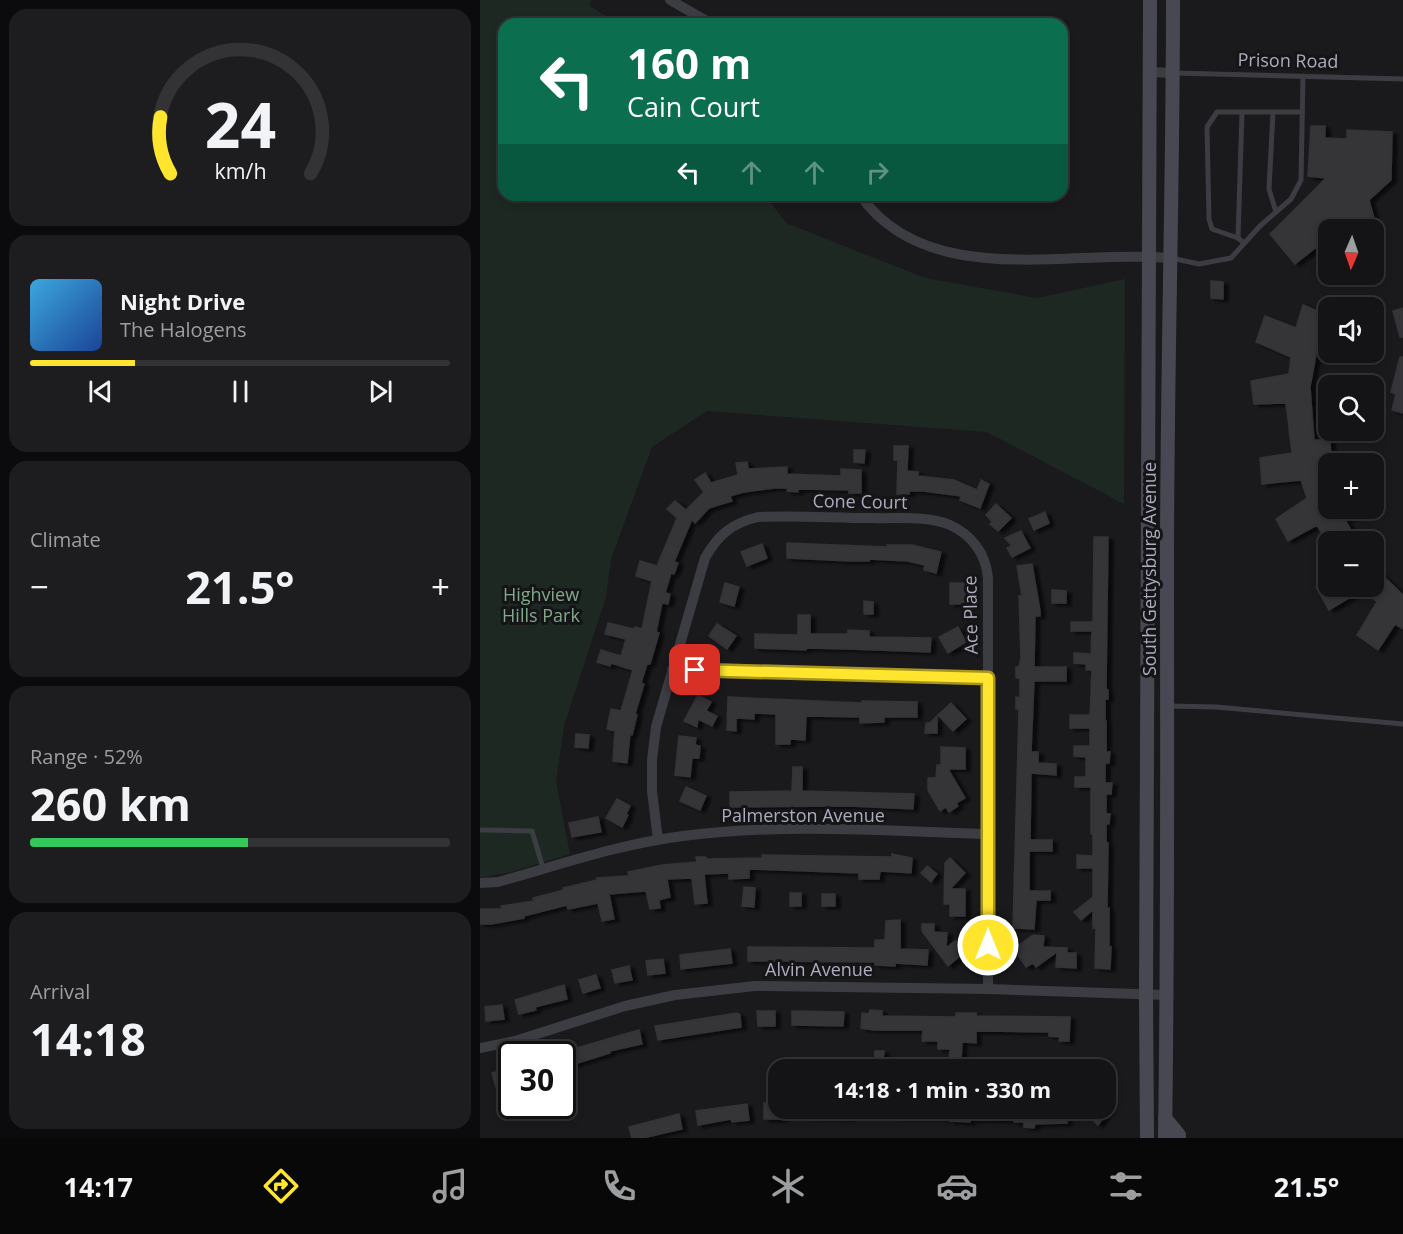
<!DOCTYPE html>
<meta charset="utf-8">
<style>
:root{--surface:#141315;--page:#1d1c1e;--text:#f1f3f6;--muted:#9d9ea0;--line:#333234;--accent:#ffe52e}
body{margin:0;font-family:"Open Sans",sans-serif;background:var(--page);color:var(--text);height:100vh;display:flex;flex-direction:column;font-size:22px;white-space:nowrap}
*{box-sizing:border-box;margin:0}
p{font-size:20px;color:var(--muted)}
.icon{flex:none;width:33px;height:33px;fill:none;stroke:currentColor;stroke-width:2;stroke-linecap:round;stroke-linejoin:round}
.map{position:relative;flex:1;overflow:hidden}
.side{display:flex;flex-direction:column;gap:9px;padding:9px;background:#0b0a0c;width:480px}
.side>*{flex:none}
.top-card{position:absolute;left:18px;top:18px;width:570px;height:183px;border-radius:18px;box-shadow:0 3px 9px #0003,0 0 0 2px var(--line);background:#0b6e4f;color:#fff;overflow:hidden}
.needle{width:39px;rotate:182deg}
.buttons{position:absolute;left:838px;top:219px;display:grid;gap:12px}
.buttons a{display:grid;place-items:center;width:66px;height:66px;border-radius:12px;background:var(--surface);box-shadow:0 3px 9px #0003,0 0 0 2px var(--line);font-size:30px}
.speed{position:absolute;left:18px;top:1041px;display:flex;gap:12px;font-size:30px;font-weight:700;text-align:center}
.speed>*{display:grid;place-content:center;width:78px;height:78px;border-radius:50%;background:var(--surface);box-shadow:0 3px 9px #0003,0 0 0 2px var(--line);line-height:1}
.speed .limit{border:3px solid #111;border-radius:9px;background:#fff;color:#111}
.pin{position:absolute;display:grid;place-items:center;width:51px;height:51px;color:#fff;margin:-26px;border-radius:12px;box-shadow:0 3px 9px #0006}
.me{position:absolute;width:66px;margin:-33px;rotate:0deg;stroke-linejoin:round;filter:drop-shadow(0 0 4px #0008)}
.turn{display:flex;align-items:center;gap:21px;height:126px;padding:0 30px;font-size:27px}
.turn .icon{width:78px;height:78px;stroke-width:2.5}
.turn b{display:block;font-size:42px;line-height:51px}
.lanes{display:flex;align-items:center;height:57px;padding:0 30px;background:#0003;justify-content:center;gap:30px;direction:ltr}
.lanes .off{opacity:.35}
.big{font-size:45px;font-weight:700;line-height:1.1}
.side .widget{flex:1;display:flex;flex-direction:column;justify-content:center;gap:9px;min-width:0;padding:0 21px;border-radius:18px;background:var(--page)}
.side .dial{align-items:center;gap:0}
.dial svg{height:156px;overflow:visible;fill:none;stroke:var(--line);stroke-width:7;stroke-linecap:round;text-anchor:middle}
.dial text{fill:var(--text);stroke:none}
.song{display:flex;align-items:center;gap:18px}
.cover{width:72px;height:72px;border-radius:9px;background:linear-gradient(135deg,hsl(200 70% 55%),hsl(220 70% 35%))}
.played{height:6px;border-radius:3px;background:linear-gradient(90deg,var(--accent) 25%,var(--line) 25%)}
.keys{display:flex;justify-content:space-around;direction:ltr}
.heat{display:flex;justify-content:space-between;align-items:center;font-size:33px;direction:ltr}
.charge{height:9px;border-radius:4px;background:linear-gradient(90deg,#34c759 52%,var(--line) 0)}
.trip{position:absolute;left:288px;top:1059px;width:348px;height:60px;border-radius:18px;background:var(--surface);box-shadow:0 3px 9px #0003,0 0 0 2px var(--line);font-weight:700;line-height:60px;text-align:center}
.tab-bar{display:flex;height:96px;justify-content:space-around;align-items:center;background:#080808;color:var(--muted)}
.tab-bar .icon{width:42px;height:42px}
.tab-bar .selected{color:var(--accent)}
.tab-bar b{font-size:27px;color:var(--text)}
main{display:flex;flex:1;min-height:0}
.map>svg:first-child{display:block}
.green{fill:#1e2822}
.building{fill:#353438;stroke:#343338;stroke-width:1.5;filter:url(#shadow)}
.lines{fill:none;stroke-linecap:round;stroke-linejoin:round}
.lane{stroke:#3c3c43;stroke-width:5}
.street{stroke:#3c3c43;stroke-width:10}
.secondary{stroke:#484852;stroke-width:14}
.route-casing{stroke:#a6951e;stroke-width:15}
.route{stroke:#ffe52e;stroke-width:10}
.labels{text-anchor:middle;stroke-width:6;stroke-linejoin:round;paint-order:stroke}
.street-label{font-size:18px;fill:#abacbd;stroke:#151417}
.park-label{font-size:18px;fill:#80a98b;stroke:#151417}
</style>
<main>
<section class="side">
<div class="widget dial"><svg viewBox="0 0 100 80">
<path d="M14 69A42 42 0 1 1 86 69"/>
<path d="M14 69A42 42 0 0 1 9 40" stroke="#ffe52e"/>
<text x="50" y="56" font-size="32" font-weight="700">24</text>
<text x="50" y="72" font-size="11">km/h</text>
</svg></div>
<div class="widget">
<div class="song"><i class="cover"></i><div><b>Night Drive</b><p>The Halogens</p></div></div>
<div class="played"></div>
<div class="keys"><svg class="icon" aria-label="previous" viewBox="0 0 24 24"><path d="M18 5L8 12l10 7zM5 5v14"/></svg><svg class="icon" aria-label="pause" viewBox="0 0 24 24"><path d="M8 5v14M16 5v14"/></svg><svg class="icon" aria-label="next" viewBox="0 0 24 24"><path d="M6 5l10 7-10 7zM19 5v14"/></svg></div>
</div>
<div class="widget"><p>Climate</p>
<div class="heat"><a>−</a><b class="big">21.5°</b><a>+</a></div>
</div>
<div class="widget"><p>Range · 52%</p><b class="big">260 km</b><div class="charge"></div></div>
<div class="widget"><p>Arrival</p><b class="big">14:18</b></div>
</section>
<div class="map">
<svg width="923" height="1138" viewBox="0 0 923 1138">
<defs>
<filter id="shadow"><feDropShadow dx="5" dy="2.5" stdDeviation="1.5" flood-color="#0009"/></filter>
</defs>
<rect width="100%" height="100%" fill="#1a191c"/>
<!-- green -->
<polygon class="green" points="0,0 111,0 110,6 139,24 24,24 24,195 285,195 306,223 445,278 557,298 645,279 644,504 507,432 227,411 172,447 131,559 126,597 84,726 76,781 90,854 31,872 4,877 0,877"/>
<!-- building -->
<g class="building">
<polygon points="831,126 845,126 845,138 867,139 867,130 912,132 911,180 889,200 895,222 886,230 869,230 864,224 858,230 849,230 849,237 815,264 790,234 846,178 828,176"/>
<polygon points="731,281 743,282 743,299 731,298"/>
<polygon points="823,305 849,316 837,349 830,387 834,440 850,440 851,460 840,461 849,492 849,508 872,508 876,515 865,520 878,542 847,542 837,525 808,541 796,519 827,498 821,480 782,484 780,458 812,453 806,403 774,404 771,381 809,374 811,357 776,342 785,316 816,328"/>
<polygon points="923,308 923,337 920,337 913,311"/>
<polygon points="920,357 923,357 923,413 912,410 916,394 911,392"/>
<polygon points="414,446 428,446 427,471 438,472 438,476 474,480 497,490 501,480 509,484 500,508 480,500 481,496 443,491 429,491 429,494 417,494 418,460 414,460"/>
<polygon points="374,450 385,450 384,463 374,462"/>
<polygon points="267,462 268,469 307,467 307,474 361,476 361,469 381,470 381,493 369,493 369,490 318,489 318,492 307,491 308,488 294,488 264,492 250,496 252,501 229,508 215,523 212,519 194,562 198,563 194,574 191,573 185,593 190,594 188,604 182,603 176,632 179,633 170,664 167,664 161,683 164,684 155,714 157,715 152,735 150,734 147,763 133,761 135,731 127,729 131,709 141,711 153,670 131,663 130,666 117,662 121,650 141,656 146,639 125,634 128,623 154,629 155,627 162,629 172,581 156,576 160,561 177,566 197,518 187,509 195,501 206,510 224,492 215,480 225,473 231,483 258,475 256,463"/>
<polygon points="516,504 531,518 518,531 510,524 512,521 506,515"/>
<polygon points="565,512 569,523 554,530 549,519"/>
<polygon points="541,531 550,548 532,557 527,548 532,546 525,538"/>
<polygon points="614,537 628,537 626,689 628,690 628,699 625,699 625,721 626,721 626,752 630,752 629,763 625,763 625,783 632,783 631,794 626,794 626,814 630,814 629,824 626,824 626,843 628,843 627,908 629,908 629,947 631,947 630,969 615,968 616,928 613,928 613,910 601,920 594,912 613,897 613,868 597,868 597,855 613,856 613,834 611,834 611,787 595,787 595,777 606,777 606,757 594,756 594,746 610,746 610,728 590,728 590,715 610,715 612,670 606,670 606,664 594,663 594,653 611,654 612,631 591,631 591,622 613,622"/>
<polygon points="307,543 407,547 407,545 432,545 461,552 456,573 444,570 445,565 427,561 389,559 389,561 369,561 307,558"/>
<polygon points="282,544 287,558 267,566 261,552"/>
<polygon points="552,564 560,611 560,616 555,616 554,667 586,667 586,681 554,681 551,752 558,752 558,763 576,764 576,775 551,773 550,840 572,840 572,851 549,851 549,891 570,891 570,900 556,900 554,929 533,928 539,709 536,709 536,697 540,698 540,678 536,678 536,667 539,667 541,658 539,596 542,596 537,566"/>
<polygon points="894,567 923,595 923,629 915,624 898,650 877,635 897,602 884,589 849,610 836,587 849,578 849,586 894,586"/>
<polygon points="245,583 259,587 254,606 240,602"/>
<rect x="470" y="583" width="16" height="21"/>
<polygon points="572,590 586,591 586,603 572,603"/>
<polygon points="384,601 393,602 393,614 384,614"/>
<polygon points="318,615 330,615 330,634 368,634 368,630 389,631 389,637 451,638 450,652 368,649 326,648 326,650 275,648 275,634 318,635"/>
<polygon points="237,624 256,636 247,649 229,636"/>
<polygon points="478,627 486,642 468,653 459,637"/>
<polygon points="218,695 231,702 226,711 237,716 232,726 218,719 217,727 204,721"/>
<polygon points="248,697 382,703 382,701 437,702 437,717 404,717 404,722 380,723 380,717 326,716 325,740 310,739 310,744 296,744 296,714 274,713 274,719 256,718 256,731 247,730"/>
<polygon points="471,703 486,719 473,731 458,715"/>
<polygon points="457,716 457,733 445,733 446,723 450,723"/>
<polygon points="96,734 109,735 108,748 95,747"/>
<polygon points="199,736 216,738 215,745 220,746 219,758 212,758 210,777 195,775"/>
<polygon points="461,747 485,748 485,769 468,769 485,798 476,803 478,806 469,812 466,807 460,811 448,790 448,778 456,778 457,765 461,765"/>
<polygon points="313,767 322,767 322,791 434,794 433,809 369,806 250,807 250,792 312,791"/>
<polygon points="206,787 226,796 220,810 200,801"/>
<polygon points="137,799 150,806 146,814 148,815 142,827 126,818"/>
<polygon points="118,817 121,832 92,837 89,823"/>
<polygon points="412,854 432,858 431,873 400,871 399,879 379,879 379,873 269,869 269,878 249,879 249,873 224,874 227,903 215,904 212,878 187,879 190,897 179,900 180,908 170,909 166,891 129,894 134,919 122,921 118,903 88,909 87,905 44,916 44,918 11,924 0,924 0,909 22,909 21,906 54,901 53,898 84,890 83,888 117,880 117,878 149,876 148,872 182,865 217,862 216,857 226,857 227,859 282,858 282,855 412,857"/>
<polygon points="470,858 485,873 470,889 485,889 485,916 470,916 470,904 464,904 465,863"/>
<polygon points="447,866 457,874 451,882 441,873"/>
<polygon points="264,887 275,888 274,907 262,906"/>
<rect x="310" y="893" width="11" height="13"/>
<rect x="342" y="894" width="13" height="12"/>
<polygon points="420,920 420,949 448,950 447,965 415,963 415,966 395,965 395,962 268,961 268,947 395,948 395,940 405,940 406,921"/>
<polygon points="442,924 454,924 454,932 467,933 466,948 476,940 485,952 468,966 442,931"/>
<polygon points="553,935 564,936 563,947 587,948 587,953 596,953 596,968 576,967 577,952 556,967 553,963 546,967 534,949"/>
<polygon points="250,949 252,963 201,969 200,955"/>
<polygon points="183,959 185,973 168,975 166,961"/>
<polygon points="149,966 152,980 135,983 132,970"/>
<polygon points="116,975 120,988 103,993 99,980"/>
<polygon points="84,985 87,999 55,1007 56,1010 39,1014 35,1000"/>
<polygon points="22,1005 24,1019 6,1021 5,1007"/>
<polygon points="390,1010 402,1011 402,1016 476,1017 476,1013 496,1013 496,1016 590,1017 589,1041 579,1041 580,1037 569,1036 569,1032 496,1031 496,1043 482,1042 481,1062 469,1062 470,1049 458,1049 458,1041 442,1041 443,1030 394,1030 381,1028 382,1013 389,1014"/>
<polygon points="277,1011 295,1011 295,1026 278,1026"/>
<polygon points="312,1011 364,1012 363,1026 312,1025"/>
<polygon points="257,1013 260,1015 261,1027 178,1040 175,1026"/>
<polygon points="159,1030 162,1044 130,1051 130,1053 82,1068 82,1052"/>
<polygon points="395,1051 404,1051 403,1062 394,1062"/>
<polygon points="29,1069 32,1083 16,1087 12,1073"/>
<polygon points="284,1103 298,1103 298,1108 302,1108 302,1119 284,1119"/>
<polygon points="267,1104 269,1120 252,1122 251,1119 218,1125 216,1111"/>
<polygon points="327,1108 370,1108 369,1118 327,1116"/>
<polygon points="412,1108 587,1109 587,1123 555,1124 554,1128 544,1127 544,1122 534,1122 534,1120 490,1119 490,1122 470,1121 471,1118 412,1116"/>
<polygon points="609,1108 630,1108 618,1125 605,1113"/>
<polygon points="199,1114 202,1129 163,1138 152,1138 149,1127"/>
</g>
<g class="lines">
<!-- lane -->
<g class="lane">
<polyline points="694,73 923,79"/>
<polyline points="793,112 789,189 796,212"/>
<polyline points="758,238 762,112"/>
<polyline points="764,243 758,238 732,229 729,219 727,127 737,112 822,112"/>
<polyline points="691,258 719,264 751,258 780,226 811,199 821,180 823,76"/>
<polyline points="689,706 736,707 923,724"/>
<polyline points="0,830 52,831 63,868"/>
</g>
<!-- street -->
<g class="street">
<polyline points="190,0 232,24"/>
<polyline points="669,72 693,73"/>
<path d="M380 195C447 291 591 249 689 258"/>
<polyline points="192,670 508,678"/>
<path d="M178 840 172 791V760L176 727 225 558C238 535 252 523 278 517 316 515 354 518 392 518 417 519 447 515 470 525 492 535 506 554 508 578V989"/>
<path d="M0 883 18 882C79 865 139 844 203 836 304 823 407 831 508 834"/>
<polyline points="0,1048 35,1041 145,1006 195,995 275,986 508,989 686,995"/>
</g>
<!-- secondary -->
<g class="secondary">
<polyline points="685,1118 699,1135 699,1138"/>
<polyline points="667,1138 666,995 670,0"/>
<path d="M685 1138C688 945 687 753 687 560 687 374 693 187 693 0"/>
</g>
</g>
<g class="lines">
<defs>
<polyline id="route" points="215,670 508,678 508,945"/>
</defs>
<!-- route casing -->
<use href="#route" class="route-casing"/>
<!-- route -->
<use href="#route" class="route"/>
</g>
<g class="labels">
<!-- street labels -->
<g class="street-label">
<text transform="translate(808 61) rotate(1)" y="6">Prison Road</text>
<text transform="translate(380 502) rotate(1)" y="6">Cone Court</text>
<text transform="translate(670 569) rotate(-90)" y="6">South Gettysburg Avenue</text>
<text transform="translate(491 615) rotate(-91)" y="6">Ace Place</text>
<text x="323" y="822">Palmerston Avenue</text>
<text x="339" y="976">Alvin Avenue</text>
</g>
<!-- park labels -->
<g class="park-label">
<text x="61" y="601">Highview<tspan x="61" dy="21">Hills Park</tspan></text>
</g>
</g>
</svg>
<div class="buttons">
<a><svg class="needle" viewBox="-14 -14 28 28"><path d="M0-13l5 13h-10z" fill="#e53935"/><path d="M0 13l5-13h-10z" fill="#9d9ea0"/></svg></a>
<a><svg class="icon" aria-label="sound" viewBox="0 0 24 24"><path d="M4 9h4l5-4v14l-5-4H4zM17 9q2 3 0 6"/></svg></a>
<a><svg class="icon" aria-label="search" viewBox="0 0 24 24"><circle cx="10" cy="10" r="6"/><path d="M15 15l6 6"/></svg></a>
<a>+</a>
<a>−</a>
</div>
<div class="speed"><div class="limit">30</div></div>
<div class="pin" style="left:215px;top:670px;background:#d93025"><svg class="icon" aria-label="arrive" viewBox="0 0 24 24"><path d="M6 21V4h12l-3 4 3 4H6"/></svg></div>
<svg class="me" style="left:508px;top:945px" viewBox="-20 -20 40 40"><circle r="17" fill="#ffe52e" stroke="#fff" stroke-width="3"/><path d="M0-11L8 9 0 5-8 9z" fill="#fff"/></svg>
<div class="trip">14:18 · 1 min · 330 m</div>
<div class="top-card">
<div class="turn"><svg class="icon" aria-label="left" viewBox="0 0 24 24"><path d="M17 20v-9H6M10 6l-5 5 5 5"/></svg><div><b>160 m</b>Cain Court</div></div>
<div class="lanes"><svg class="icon" aria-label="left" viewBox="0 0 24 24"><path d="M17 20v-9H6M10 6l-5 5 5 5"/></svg><svg class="icon off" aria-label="ahead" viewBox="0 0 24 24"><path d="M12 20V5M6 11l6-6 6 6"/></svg><svg class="icon off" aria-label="ahead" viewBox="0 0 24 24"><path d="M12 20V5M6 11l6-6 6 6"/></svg><svg class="icon off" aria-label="right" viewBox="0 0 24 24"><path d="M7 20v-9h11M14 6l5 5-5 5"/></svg></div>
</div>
</div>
</main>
<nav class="tab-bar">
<b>14:17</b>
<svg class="icon selected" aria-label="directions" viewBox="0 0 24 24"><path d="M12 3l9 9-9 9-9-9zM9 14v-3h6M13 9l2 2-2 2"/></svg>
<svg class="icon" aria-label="music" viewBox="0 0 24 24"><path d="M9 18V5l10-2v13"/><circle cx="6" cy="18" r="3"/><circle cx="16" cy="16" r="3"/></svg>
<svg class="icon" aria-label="phone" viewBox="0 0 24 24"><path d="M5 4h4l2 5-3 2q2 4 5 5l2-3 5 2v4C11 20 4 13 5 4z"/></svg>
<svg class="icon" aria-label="climate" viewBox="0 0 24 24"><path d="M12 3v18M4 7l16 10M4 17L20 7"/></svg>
<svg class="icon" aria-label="car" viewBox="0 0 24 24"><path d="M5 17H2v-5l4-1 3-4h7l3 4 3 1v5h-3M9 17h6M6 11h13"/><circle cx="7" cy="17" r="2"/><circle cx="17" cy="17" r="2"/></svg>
<svg class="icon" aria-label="filters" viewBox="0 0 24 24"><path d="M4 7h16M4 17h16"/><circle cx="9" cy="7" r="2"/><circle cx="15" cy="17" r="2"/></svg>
<b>21.5°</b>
</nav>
